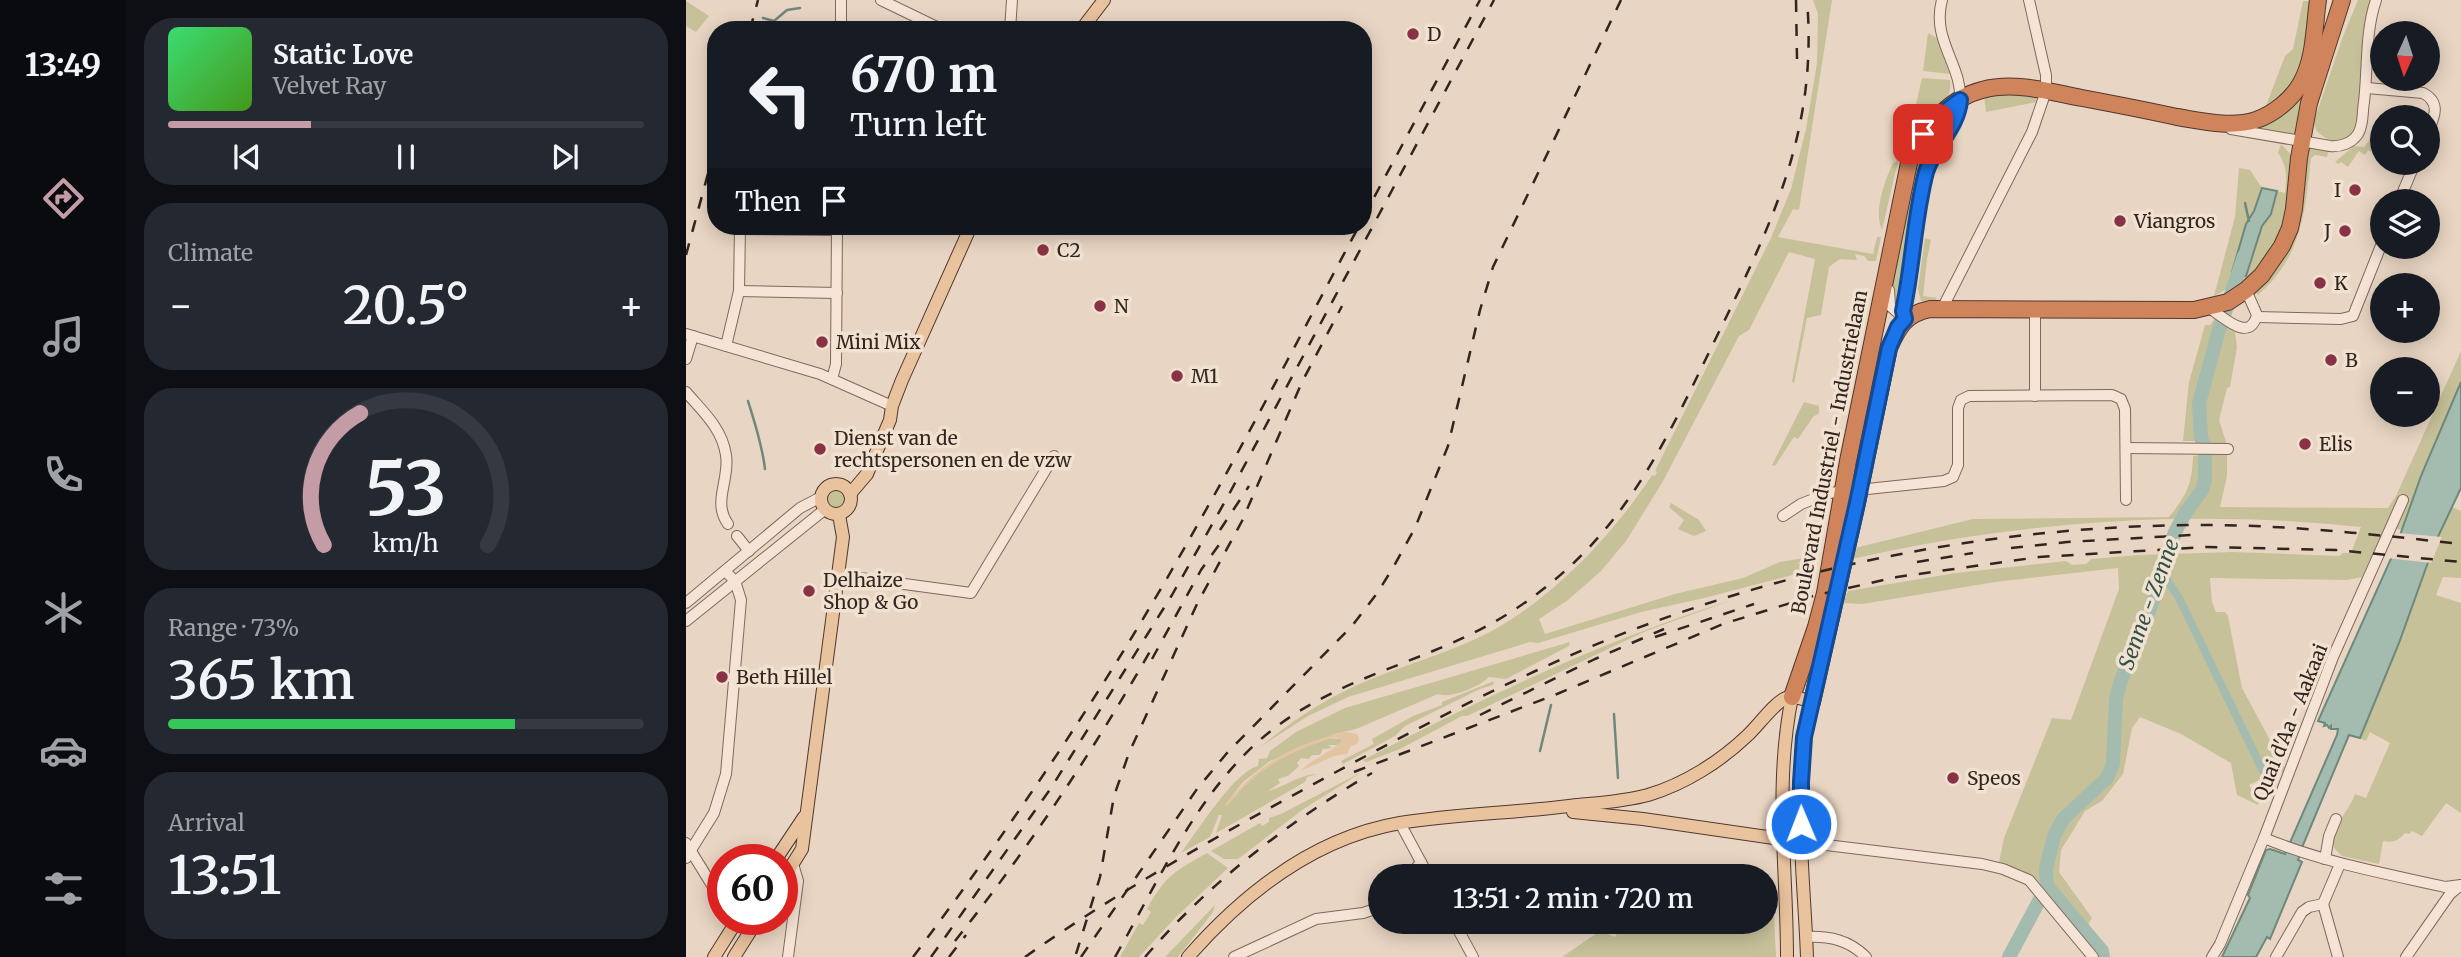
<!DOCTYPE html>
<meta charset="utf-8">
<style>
:root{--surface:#171b24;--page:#242831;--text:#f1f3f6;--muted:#9ea1a6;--line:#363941;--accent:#c39ca6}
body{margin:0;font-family:Merriweather,serif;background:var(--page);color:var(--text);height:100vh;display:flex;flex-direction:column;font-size:26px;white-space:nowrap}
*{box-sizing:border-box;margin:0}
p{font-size:23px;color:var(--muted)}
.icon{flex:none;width:38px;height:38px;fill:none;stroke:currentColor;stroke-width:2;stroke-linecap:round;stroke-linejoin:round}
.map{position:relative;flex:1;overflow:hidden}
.side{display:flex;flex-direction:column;gap:18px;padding:18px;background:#0d0f14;width:560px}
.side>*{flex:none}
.guide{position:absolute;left:21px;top:21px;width:665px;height:214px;border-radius:28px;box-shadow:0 4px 18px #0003;background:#171b24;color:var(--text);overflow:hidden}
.needle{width:46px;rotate:183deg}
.fabs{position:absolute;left:1684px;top:21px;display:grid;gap:14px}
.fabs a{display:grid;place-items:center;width:70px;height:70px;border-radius:50%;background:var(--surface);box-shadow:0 4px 18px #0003;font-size:35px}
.speed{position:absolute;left:21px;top:844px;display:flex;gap:14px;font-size:35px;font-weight:700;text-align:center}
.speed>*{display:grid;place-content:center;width:91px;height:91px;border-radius:50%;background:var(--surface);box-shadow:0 4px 18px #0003;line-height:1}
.speed .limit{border:10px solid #d22;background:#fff;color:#111}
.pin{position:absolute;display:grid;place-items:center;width:60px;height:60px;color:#fff;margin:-30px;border-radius:14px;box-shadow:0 4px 10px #0006}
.me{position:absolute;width:77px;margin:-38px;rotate:359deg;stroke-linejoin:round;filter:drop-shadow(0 0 5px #0008)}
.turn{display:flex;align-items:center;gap:24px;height:147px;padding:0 28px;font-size:32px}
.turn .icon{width:91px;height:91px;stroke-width:2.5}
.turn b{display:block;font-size:49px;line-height:60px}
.then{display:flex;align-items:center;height:66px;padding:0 28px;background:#0003;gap:14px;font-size:26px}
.big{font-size:52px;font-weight:600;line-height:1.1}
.side .widget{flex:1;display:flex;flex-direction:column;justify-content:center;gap:10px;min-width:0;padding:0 24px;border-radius:28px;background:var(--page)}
.side .dial{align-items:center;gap:0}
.dial svg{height:182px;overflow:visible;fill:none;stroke:var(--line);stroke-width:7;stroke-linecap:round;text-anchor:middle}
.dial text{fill:var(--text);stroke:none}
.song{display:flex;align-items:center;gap:21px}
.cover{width:84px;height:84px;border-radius:10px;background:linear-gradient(135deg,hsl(140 70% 55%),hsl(100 70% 35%))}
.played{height:7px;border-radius:4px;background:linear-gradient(90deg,var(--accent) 30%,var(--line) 30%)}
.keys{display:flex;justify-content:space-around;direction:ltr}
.heat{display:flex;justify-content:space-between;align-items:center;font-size:38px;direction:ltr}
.charge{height:10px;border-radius:5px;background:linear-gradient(90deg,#34c759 73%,var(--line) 0)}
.trip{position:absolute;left:682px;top:864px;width:410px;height:70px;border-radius:35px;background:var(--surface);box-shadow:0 4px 18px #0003;font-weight:600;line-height:70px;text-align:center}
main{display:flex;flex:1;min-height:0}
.menu{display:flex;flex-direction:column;width:126px;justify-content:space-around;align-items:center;background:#090b0e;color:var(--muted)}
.menu .icon{width:49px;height:49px}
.menu .selected{color:var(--accent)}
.menu b{font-size:32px;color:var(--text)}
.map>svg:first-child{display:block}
.green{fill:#c6c198}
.sand{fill:#e2c4a2}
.water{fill:#a4bcb0;stroke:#6d897c;stroke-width:2}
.pier{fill:#e9d5c3}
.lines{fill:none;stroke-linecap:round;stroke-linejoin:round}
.stream{stroke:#6d897c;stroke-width:2.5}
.canal{stroke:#a4bcb0;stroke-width:8}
.river{stroke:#a4bcb0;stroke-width:14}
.minor-casing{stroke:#81685c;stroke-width:12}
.major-casing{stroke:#4f382f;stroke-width:14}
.highway-casing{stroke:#4f382f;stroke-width:18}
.minor{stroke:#f5e4d5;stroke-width:10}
.major{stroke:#e9c29e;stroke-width:12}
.highway{stroke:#d0845b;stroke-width:16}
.rail{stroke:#32241e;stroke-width:2.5;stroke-dasharray:12 12;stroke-linecap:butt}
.route-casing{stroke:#114b97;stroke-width:18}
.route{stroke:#1a73e8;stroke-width:12}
.poi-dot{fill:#8a3245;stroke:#f1e1d1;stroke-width:2.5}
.labels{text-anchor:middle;stroke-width:7;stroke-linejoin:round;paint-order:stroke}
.poi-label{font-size:19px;fill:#32241e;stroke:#f1e1d1;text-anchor:start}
.street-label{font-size:19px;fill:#32241e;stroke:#f1e1d1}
.water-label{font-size:21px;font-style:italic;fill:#2f5147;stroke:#f1e1d1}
</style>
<main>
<nav class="menu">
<b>13:49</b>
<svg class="icon selected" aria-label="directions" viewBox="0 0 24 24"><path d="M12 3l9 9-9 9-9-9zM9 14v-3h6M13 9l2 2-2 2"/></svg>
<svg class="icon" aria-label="music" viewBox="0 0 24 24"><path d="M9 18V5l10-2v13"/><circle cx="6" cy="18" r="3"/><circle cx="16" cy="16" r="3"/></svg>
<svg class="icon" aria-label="phone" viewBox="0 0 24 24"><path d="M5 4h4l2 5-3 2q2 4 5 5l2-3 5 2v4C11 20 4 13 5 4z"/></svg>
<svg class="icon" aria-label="climate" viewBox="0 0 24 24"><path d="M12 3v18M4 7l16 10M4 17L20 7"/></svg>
<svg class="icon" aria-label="car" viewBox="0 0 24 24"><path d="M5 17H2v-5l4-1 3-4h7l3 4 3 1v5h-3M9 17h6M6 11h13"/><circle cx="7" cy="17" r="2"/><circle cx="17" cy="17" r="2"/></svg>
<svg class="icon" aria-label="filters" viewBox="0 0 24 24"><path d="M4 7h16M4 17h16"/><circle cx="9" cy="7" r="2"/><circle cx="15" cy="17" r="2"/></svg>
</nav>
<section class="side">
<div class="widget">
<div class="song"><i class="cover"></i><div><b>Static Love</b><p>Velvet Ray</p></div></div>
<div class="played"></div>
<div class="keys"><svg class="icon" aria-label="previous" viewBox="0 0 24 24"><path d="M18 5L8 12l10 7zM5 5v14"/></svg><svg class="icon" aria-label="pause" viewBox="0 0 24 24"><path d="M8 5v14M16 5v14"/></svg><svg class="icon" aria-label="next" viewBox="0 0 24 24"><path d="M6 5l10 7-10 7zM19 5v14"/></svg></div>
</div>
<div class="widget"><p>Climate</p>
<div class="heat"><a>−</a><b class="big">20.5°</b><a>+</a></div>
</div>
<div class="widget dial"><svg viewBox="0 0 100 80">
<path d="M14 69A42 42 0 1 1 86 69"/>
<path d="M14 69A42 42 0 0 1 30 11" stroke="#c39ca6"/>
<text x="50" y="56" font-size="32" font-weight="700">53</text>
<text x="50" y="72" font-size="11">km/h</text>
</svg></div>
<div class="widget"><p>Range · 73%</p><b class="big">365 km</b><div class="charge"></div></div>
<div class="widget"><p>Arrival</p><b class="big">13:51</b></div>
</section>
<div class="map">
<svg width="1775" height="957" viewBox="0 0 1775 957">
<rect width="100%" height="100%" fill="#e9d5c3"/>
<!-- green -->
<g class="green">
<path d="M1127 0H1146L1113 210 1107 209 1092 237 1187 254 1191 237H1195L1190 261H1182L1178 256 1169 254 1171 260 1154 259 1143 267 1135 315 1121 318 1108 384 1106 381 1129 259 1103 252 1063 330 1053 336 976 483 940 541 915 571 882 600 853 619 859 634 989 594 1057 578 1094 562 1124 557 1115 560 1112 564 1127 563 1129 569 1018 598 955 612 852 643 844 642 662 697 622 716 574 747C606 721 640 698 678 682 719 665 762 653 802 633 865 600 927 535 966 475L969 476 971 472 969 471 1085 238 1105 189 1120 129 1131 63 1132 14Z"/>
<path d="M1672 0H1687L1671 127C1659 145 1644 145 1630 130L1628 121 1656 39Z"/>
<polygon points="0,1 23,16 10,32 0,26"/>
<polygon points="1617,1 1625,1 1621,87 1611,138 1552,126 1578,111 1599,56 1607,49"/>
<polygon points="1242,33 1251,38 1264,74 1237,71"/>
<path d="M1236 78 1264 80C1268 104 1239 127 1224 145L1222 140Z"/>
<polygon points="1339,93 1349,96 1351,102 1300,112 1298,96"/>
<path d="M1263 114 1266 116C1256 135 1242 155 1236 174 1223 219 1223 264 1215 309L1210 306 1205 293 1229 159Z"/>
<polygon points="1694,136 1696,138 1685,152 1682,150 1679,155 1673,151 1662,167 1655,162 1653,164 1649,162 1668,146 1678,147 1686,137 1691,140"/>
<path d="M1595 144 1606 156 1625 148 1643 150 1641 157 1629 155 1625 158C1619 212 1616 257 1572 295L1558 279 1528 296 1549 217 1553 168 1564 170 1576 188 1568 211 1560 224V276L1576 226 1585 214 1591 191 1599 193C1601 177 1601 166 1592 153Z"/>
<path d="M1212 161 1196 230C1187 211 1199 180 1207 163Z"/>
<polygon points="1239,238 1245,240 1241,259 1237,296 1251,298 1250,300 1235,301 1232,289"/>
<path d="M1529 318 1549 332 1551 347 1544 387 1541 388 1533 420 1541 445V476L1534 507 1702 508 1710 496 1775 351V382L1719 517 1721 520 1717 530 1699 526 1676 577 1661 580 1524 578 1526 602 1530 612H1539L1542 616 1556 688 1585 742 1583 743 1594 763 1600 768 1598 773 1592 771 1563 785 1573 802 1572 805 1551 795 1545 763 1495 734 1454 717 1446 728 1437 774 1416 801 1399 811 1375 850 1373 872 1406 918 1395 936 1374 912 1351 881 1343 874 1313 862 1318 838 1366 718 1385 720 1433 589 1432 568 1309 582 1176 604 1157 603 1162 591 1270 573 1380 561 1386 565 1400 564 1405 559 1453 555 1546 552 1653 556 1657 553H1665L1675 527C1506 509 1331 521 1166 559L1169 548 1287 519 1483 517C1501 495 1506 484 1507 456L1515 455 1512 441H1497L1503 382 1519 325H1524Z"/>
<polygon points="1118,402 1133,406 1133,413 1127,417 1112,439 1108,437 1089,466 1086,465"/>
<circle cx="150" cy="500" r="11"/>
<polygon points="985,503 1013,520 1020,531 1008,536 992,529 998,520 983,507"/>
<path d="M1766 507 1775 511V578L1757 577 1750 595 1775 603V813L1760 803 1736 836 1726 831 1723 834 1719 833C1712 841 1707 843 1697 841L1693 864 1656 856 1648 848C1643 828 1663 812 1669 794L1680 798 1704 743 1684 732 1680 741 1674 738 1713 643 1743 558Z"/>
<path d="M1049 599 960 631 781 716H776L714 749 680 762 677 760C800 696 916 641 1049 599Z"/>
<path d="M884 642 883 646 820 679 803 677C793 687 764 699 752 694L670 729 649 734 584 761 557 782 540 804C548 800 555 788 562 781 578 767 636 731 656 740L653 745H642L646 748 637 749 634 755H626L623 759 615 758 611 763 613 766 602 776 592 779 594 783 582 791C597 788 611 775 631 774L621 777 619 782 530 833 536 815H533L524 837 495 853C511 832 548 772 572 766L573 759 581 758 584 751 610 732 659 708Z"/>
<polygon points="808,681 807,685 794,689 719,726 709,736 657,764 655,761 688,744 686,739 727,716 756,705 756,702"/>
<polygon points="676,772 616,810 552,859 538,859 525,851 574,823 576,826 583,822 583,818 595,814"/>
<path d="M521 853 542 868 490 917 453 957H434L453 923 457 925 465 912 461 909C480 875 489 871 521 853Z"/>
<polygon points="529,905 527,912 492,957 479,957"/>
<polygon points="1080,914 1088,915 1090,957 876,957 914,931 929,937 938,922 1080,922"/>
</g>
<!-- sand -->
<path class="sand" d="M658 732 671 734 673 739 671 744 665 746 661 754 648 756 615 771C625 759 646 753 656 740L650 737C603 751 572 768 541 806L539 805C573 763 606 745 658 732Z"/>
<!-- water -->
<g class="water">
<polygon points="1576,188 1591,191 1585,214 1576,226 1560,276 1546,272 1560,224 1568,211"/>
<polygon points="1775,382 1775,488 1749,543 1713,643 1674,738 1663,735 1617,845 1612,860 1616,862 1584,939 1581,937 1570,957 1536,957 1564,898 1562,895 1580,850 1584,849 1599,854 1651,735 1652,729 1645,729 1645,726 1643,728 1641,725 1638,726 1639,723 1632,721 1708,552 1735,476"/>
</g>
<!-- pier -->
<polygon class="pier" points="1712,533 1756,537 1745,563 1701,558"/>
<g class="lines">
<!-- stream -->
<g class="stream">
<polyline points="77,18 88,21 101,10 114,8"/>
<polyline points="1559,203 1563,221"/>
<path d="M62 401C69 424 76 444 79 469"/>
<polyline points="928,714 932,778"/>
<polyline points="854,751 865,705"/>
</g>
<!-- canal -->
<polyline class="canal" points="1477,574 1493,598 1579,775"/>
<!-- river -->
<g class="river">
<polyline points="1361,886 1416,951 1417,957"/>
<polyline points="1323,957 1361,886 1360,869 1368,836 1377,819 1421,778 1427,764 1430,699 1434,683 1467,601 1489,532 1500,512 1516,490 1519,480 1519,450 1515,437 1513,403 1533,330 1558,256"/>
</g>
<defs>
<g id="minor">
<polyline points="195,0 257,30"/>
<polyline points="155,30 155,0"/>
<polyline points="324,30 326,0"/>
<path d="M1681 88 1737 93C1756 103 1748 118 1741 134"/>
<path d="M1545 129 1644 146C1655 147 1666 143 1672 134 1678 124 1676 112 1678 102 1682 68 1679 32 1690 0"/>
<polyline points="1713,201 1729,163"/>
<polyline points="54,229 151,230"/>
<polyline points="1203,290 1204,306 1219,319"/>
<polyline points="53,291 151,293"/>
<path d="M1523 308C1537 316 1563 344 1571 315L1560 290"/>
<polyline points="1256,309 1346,132 1360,91 1360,75 1343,0"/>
<polyline points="1571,317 1655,319 1667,316 1696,243"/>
<path d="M1219 319 1217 311C1227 265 1228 219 1240 174 1247 146 1272 126 1274 102 1277 65 1245 41 1256 0"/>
<polyline points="0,334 134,374 206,406"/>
<polyline points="40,346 53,291 54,226"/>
<polyline points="0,359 7,336"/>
<polyline points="146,379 150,364 151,226"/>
<path d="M0 392C17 412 36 428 40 455 44 480 26 502 42 524"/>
<polyline points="1349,396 1349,309"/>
<polyline points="1440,448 1542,449"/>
<polyline points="1097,516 1115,504 1143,493 1258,481 1267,477 1272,465 1272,408 1275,400 1283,396 1426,395 1435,399 1439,409 1440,500"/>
<polyline points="51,536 63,551"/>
<polyline points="152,575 285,593 368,456"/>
<polyline points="0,603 114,508 135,497"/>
<polyline points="0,621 138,510"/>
<polyline points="714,823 743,877"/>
<path d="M1578 838C1636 862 1697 873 1759 887L1775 885"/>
<polyline points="1116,842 1296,864 1317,869 1343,880 1407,957"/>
<polyline points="0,843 37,903"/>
<polyline points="0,858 28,813 40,774 55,600 49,581 39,571"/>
<polyline points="1639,859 1643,836 1650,819"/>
<polyline points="723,877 735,862"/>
<polyline points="1637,904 1652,957"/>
<polyline points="1637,904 1654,864"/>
<polyline points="768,922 787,957"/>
<path d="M1120 937C1144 936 1163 940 1180 957"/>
<polyline points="102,957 112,881 107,864"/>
<polyline points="548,957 630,919 677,913 695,907"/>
<polyline points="1526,957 1534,944 1578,838 1647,657 1717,500"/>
<polyline points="1590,957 1616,912 1623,907 1637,904"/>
<polyline points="1720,957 1764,894 1775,885"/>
</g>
<g id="major">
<polyline points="395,30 418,0"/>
<circle cx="150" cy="499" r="15"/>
<polyline points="164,494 181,474 204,420 206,406 216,380 285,226"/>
<polyline points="887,812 957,819 1116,842"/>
<polyline points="90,859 118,817"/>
<polyline points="96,881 116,849 157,537 153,515"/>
<polyline points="28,957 52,919"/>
<polyline points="48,957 72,919"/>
<path d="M502 957C558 893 627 838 714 823 770 814 827 813 883 806 910 803 936 802 962 795 999 784 1035 761 1062 735 1072 726 1088 703 1100 698 1107 695 1119 700 1126 702 1105 785 1118 873 1121 957"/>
<path d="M1101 957C1101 868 1088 785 1106 697"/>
</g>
<g id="highway">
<path d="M1106 697 1130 627 1139 593 1162 461 1223 163C1237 131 1260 99 1296 90 1329 81 1364 92 1396 98 1428 104 1459 110 1491 117 1516 121 1545 128 1570 120 1588 114 1606 99 1615 83 1629 58 1628 27 1632 0"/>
<path d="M1126 702 1171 503 1203 348C1213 326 1220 314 1244 309L1508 310 1542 302 1560 290 1576 275 1596 246 1604 228 1608 209 1613 158 1623 103 1656 0"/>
</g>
</defs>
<!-- minor casing -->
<use href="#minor" class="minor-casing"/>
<!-- major casing -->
<use href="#major" class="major-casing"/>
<!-- highway casing -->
<use href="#highway" class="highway-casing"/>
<!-- minor -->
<use href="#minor" class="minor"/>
<!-- major -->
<use href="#major" class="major"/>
<!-- highway -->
<use href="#highway" class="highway"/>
<!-- rail -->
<g class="rail">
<polyline points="1110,0 1111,59"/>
<polyline points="64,30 72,0"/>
<polyline points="677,218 794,0"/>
<polyline points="0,255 30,144"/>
<polyline points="534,530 563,486"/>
<polyline points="1325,548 1381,542 1506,535"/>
<polyline points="1231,562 1287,553"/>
<polyline points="969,637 1068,604"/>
<polyline points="466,659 515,570 535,542"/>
<polyline points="794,715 909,659 978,629"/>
<polyline points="668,772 871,694 1037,624 1127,596 1211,577 1353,557 1520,547 1650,550 1775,562"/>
<path d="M269 941C343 848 407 751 466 648"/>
<polyline points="390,954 414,877 428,796 443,753 511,604 556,521 616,382 656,306"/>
<path d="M227 957C328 823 422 684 504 538 563 435 617 330 673 226"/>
<polyline points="245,957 365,788 486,595 541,498 808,0"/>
<polyline points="263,957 280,935"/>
<path d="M339 957C437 888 544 829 650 772 745 721 841 671 941 632 1128 560 1329 524 1529 525 1612 526 1693 535 1775 544"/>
<polyline points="395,957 511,789 541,753 666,626 692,592 708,566 729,528 762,446 794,310 807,267 935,0"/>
<path d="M429 957C472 882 509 797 575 739 653 672 747 664 831 608 936 538 976 449 1029 340 1085 225 1132 132 1121 0"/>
<path d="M459 957C523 883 602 822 686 773"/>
</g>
</g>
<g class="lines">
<defs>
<path id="route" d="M1115 824V782L1118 737 1171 503 1203 348 1212 327 1219 319 1217 311C1227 265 1228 218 1240 172 1248 146 1272 127 1274 100L1250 118 1237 134"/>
</defs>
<!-- route casing -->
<use href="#route" class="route-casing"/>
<!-- route -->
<use href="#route" class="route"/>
</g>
<!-- markers -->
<g class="poi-dot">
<circle cx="727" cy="34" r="7"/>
<circle cx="1669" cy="190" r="7"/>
<circle cx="1434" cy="221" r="7"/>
<circle cx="1659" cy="231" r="7"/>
<circle cx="357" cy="250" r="7"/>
<circle cx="1634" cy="283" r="7"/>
<circle cx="414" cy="306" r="7"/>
<circle cx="136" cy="342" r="7"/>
<circle cx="1645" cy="360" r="7"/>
<circle cx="491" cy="376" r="7"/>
<circle cx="1619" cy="444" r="7"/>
<circle cx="134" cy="449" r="7"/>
<circle cx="123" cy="591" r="7"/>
<circle cx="36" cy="677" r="7"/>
<circle cx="1267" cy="778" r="7"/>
</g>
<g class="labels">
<!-- poi labels -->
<g class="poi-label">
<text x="741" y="41">D</text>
<text x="1655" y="197" text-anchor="end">I</text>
<text x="1448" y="228">Viangros</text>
<text x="1645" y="238" text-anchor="end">J</text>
<text x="371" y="257">C2</text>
<text x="1648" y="290">K</text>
<text x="428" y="313">N</text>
<text x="150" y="349">Mini Mix</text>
<text x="1659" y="367">B</text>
<text x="505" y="383">M1</text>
<text x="148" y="445">Dienst van de<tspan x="148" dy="22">rechtspersonen en de vzw</tspan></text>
<text x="1633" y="451">Elis</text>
<text x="137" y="587">Delhaize<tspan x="137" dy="22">Shop &amp; Go</tspan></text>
<text x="50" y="684">Beth Hillel</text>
<text x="1281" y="785">Speos</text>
</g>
<!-- street labels -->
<g class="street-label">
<text transform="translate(1143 452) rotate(-79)" y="7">Boulevard Industriel - Industrielaan</text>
<text transform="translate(1604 722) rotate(-68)" y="7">Quai d'Aa - Aakaai</text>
</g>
<!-- water labels -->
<g class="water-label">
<text transform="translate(1463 604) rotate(-70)" y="7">Senne - Zenne</text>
</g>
</g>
</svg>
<div class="fabs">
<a><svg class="needle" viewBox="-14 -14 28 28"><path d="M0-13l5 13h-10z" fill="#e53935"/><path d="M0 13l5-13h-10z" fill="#9ea1a6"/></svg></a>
<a><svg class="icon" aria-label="search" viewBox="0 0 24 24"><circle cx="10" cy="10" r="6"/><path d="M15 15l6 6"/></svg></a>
<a><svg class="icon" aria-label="layers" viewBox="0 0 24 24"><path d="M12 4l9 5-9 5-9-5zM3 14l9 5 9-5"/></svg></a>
<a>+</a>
<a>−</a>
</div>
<div class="speed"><div class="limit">60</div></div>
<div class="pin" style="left:1237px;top:134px;background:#d93025"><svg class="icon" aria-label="arrive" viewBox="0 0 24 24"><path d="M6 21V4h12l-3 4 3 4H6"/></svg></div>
<svg class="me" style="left:1115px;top:824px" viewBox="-20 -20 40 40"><circle r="17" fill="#1a73e8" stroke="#fff" stroke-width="3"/><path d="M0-11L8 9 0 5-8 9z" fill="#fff"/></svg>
<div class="trip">13:51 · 2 min · 720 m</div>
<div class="guide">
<div class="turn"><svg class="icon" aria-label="left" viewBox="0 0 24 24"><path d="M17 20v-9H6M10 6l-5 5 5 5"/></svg><div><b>670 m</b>Turn left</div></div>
<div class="then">Then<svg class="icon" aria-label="arrive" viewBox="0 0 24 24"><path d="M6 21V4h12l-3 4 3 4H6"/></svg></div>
</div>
</div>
</main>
